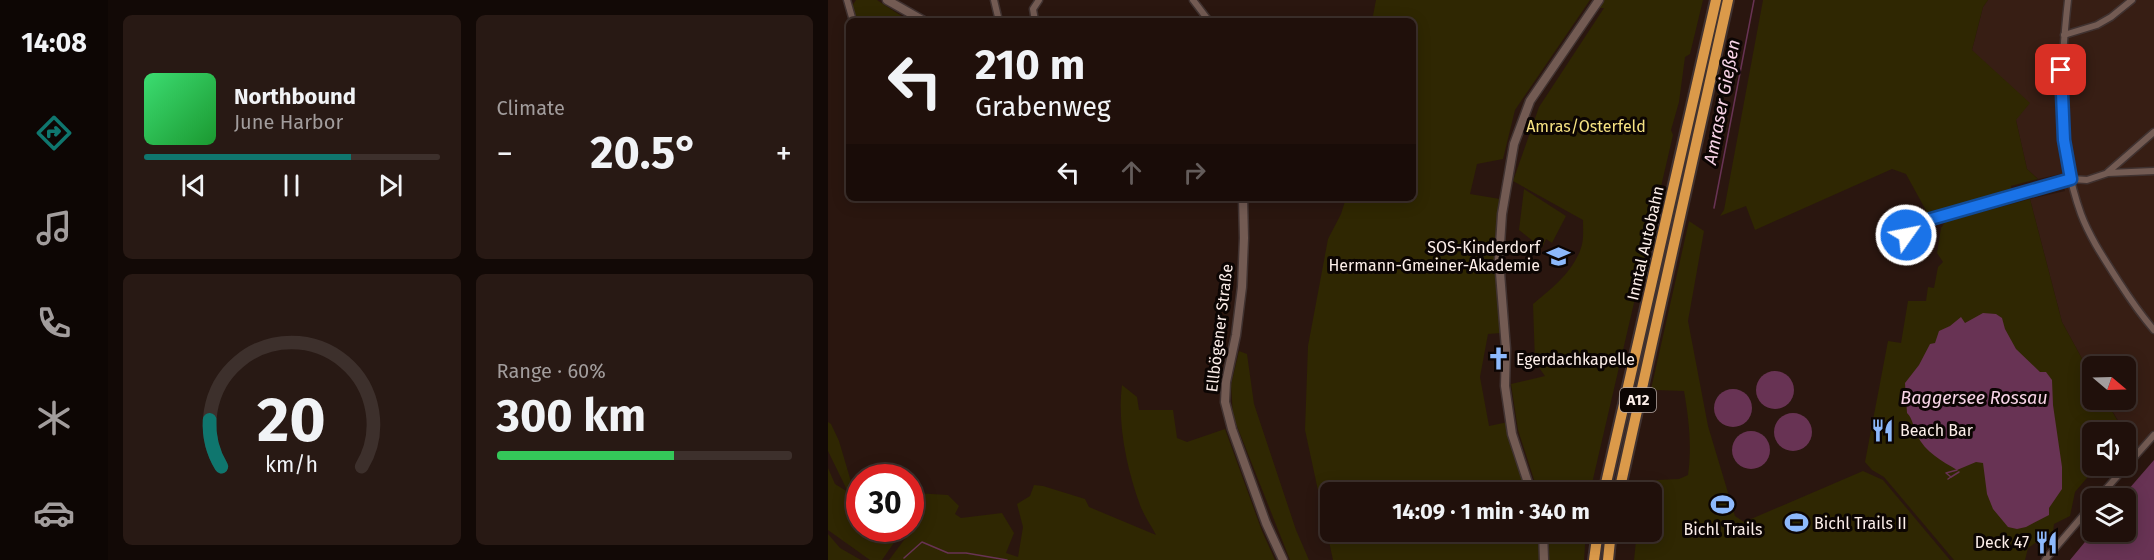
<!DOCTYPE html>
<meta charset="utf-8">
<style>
:root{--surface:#20100b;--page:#281914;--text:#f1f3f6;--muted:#a29d9d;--line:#3d302c;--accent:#0f766e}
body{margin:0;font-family:"Fira Sans",sans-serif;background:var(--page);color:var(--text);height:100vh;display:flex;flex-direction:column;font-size:22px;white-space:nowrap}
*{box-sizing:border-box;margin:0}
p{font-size:20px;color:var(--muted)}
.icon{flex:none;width:33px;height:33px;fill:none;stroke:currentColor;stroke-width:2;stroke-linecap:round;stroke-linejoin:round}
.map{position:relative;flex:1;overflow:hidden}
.details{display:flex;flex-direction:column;gap:15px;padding:15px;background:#120906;width:720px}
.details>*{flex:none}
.top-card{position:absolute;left:18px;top:18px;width:570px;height:183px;border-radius:9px;box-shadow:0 3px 15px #0003,0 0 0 2px var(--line);background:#20100b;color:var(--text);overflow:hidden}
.needle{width:39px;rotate:109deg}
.buttons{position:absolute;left:1254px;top:356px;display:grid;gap:12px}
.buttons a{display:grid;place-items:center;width:54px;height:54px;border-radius:9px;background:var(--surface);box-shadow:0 3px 15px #0003,0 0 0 2px var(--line);font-size:30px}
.speed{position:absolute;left:18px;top:464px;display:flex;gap:12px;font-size:30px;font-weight:700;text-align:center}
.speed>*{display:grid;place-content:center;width:78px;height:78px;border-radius:50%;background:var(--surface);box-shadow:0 3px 15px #0003,0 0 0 2px var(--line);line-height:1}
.speed .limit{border:9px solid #d22;background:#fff;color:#111}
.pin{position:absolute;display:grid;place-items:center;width:51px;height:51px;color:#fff;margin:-26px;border-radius:12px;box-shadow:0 3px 9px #0006}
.me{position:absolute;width:66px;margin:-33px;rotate:57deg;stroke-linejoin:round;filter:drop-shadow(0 0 4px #0008)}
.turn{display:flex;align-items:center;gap:21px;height:126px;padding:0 30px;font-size:27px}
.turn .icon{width:78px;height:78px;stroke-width:2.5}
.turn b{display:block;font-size:42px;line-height:51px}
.lanes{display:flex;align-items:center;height:57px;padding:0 30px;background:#0003;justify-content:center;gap:30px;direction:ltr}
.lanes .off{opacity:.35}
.big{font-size:45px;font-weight:700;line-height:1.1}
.details .card{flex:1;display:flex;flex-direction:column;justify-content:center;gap:9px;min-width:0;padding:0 21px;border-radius:9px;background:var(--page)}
.details .dial{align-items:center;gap:0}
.dial svg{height:156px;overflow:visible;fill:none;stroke:var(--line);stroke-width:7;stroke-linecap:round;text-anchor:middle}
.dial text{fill:var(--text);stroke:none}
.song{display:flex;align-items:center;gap:18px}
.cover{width:72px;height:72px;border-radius:9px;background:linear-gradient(135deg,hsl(140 70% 55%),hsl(130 70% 35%))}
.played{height:6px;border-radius:3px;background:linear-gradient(90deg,var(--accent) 70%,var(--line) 70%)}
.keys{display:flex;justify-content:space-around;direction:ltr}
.heat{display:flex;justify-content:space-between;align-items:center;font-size:33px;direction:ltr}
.charge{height:9px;border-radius:4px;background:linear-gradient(90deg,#34c759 60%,var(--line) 0)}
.details .tiles{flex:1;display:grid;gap:15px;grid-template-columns:repeat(2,1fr)}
.trip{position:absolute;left:492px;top:482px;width:342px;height:60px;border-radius:9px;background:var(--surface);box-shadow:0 3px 15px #0003,0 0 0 2px var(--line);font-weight:700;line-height:60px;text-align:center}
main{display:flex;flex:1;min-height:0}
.tabs{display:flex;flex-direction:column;width:108px;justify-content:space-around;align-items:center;background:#0d0604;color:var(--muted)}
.tabs .icon{width:42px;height:42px}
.tabs .current{color:var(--accent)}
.tabs b{font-size:27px;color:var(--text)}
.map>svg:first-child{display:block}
.built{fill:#371e14}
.green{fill:#2f2702}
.water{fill:#683354}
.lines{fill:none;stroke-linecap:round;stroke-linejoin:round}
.stream{stroke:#683354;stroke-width:1.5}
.street-casing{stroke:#403230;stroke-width:9}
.secondary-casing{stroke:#403230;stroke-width:11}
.highway-casing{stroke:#403230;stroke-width:14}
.street{stroke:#735b53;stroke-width:6}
.secondary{stroke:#735b53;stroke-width:8}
.highway{stroke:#db9a4a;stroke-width:10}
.route-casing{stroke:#114b97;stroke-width:15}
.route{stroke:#1a73e8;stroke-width:10}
.labels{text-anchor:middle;stroke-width:6;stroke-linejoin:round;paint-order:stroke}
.shield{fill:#0c0503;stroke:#b5a9a5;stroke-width:1.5}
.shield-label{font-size:15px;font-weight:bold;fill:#fdefea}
.park-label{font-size:16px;fill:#f6e282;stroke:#0c0503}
.street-label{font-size:16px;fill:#fdefea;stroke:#0c0503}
.poi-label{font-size:16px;fill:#fdefea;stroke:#0c0503;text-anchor:start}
.water-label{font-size:18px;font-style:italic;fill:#f7d3e6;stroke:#0c0503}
</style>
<main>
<nav class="tabs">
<b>14:08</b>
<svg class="icon current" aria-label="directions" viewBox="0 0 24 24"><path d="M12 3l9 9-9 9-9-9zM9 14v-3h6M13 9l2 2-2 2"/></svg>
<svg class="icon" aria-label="music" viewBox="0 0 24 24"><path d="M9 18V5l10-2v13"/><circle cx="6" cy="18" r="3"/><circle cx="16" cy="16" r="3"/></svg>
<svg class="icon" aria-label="phone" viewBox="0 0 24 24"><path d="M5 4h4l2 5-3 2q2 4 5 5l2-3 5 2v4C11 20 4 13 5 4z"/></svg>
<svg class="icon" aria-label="climate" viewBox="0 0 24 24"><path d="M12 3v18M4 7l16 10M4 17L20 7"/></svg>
<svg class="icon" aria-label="car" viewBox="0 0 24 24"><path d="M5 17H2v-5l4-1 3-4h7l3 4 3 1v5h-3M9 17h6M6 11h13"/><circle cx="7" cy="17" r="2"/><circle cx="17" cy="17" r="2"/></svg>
</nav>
<section class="details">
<div class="tiles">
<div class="card">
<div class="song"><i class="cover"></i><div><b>Northbound</b><p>June Harbor</p></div></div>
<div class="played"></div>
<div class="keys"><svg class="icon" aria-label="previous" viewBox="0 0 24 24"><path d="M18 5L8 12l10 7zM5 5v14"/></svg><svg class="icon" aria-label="pause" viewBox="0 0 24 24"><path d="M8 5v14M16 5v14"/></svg><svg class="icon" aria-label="next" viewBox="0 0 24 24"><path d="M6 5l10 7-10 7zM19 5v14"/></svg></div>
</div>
<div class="card"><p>Climate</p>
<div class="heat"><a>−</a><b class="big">20.5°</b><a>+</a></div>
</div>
<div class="card dial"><svg viewBox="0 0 100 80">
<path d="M14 69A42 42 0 1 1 86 69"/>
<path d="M14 69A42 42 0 0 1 8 45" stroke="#0f766e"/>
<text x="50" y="56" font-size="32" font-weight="700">20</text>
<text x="50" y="72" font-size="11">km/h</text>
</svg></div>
<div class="card"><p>Range · 60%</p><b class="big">300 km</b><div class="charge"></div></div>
</div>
</section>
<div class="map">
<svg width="1326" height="560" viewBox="0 0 1326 560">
<rect width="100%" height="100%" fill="#2a160f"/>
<!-- built -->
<polygon class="built" points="1160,0 1326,0 1326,435 1310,453 1277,399 1298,399 1298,366 1264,366 1264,377 1234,322 1202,199 1237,191 1233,174 1210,179 1199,169 1188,120 1144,50 1155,7"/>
<!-- green -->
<g class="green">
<polygon points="28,0 49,0 81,21 28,21 24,6"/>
<polygon points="548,0 762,0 687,110 675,159 649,164 642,194 672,199 670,212 673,333 660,334 652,377 661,426 680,422 700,492 502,492 502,531 711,531 714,541 734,542 737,531 758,531 756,560 505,560 477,430 480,346 500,239 513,214 518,198 585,198 585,21 544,21"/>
<path d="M776 0H875L862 54 857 57 851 102 843 130 845 135 762 492H710L690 430 683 384 717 376 707 362 705 304C723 289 745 272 753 248 756 240 755 229 755 220L685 181 711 107 776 8H772Z"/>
<polygon points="935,0 1160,0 1155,7 1144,50 1202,103 1188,120 1199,169 1210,179 1183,186 1183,192 1101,216 1078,174 1064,169 927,230 918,206 892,216 896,210"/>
<polygon points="696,189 738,216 724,243 718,239 714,248 691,230"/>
<polygon points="1202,199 1234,322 1264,377 1264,399 1277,399 1296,432 1264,432 1264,465 1270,465 1247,492 1242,516 1226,524 1225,531 1200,548 1197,560 1126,560 1056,477 1044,470 1037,462 1060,341 1073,343 1080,301 1098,301 1100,287 1106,288 1110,267 1115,262 1109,253 1113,228 1117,222"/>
<path d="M861 221 876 231 860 321 880 426 907 516 916 522 1035 471 1055 480 1122 560H806L809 531H824V492H815L816 487 829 480 851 479 860 475C864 446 861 420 856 391L827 390 819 407Z"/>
<polygon points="411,351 419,354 426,404 468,530 481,560 462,560 405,416 403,385"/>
<path d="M294 385 309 397 311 410H345L349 438 359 442 397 429 434 531 447 560H61L82 532 83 497 87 493 120 495 131 506 127 514 133 518 174 513 186 533 178 553 190 557 195 527 189 504 202 496 206 485 215 486 257 499 261 507 328 535C323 525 316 516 312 505 299 469 289 424 294 385Z"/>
<polygon points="0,422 3,424 11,441 24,485 31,491 32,528 70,528 74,531 54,560 42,560 0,530 0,468 7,484 20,492 0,451"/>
<polygon points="0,534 12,548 33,560 0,560"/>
</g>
<!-- water -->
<g class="water">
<path d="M1155 313 1168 314 1174 318 1177 329 1188 349 1212 372H1218L1224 380 1225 405 1234 467V489L1221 508V515L1198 527 1189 529 1180 527 1165 509 1159 494 1155 463 1148 462 1129 470C1114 461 1097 452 1089 435 1085 427 1085 419 1079 413L1077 383 1091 365 1102 344 1107 343 1111 331 1122 326 1133 317 1137 323Z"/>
<circle cx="947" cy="390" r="19"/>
<circle cx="905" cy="408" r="19"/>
<circle cx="965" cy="432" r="19"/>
<circle cx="923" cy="450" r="19"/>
<polygon points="1326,460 1326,560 1242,560 1266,531 1298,531 1298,498 1293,498"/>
</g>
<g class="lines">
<!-- stream -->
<g class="stream">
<polyline points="886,208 926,0"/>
<polyline points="1123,477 1131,472"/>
<polyline points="1120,479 1123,477 1118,473 1129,470"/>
<polyline points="76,558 94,542 120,553 138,553 179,560"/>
</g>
<defs>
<g id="street">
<polyline points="19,0 25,21"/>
<polyline points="166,0 171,21"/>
<polyline points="365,0 381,21"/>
<path d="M1240 0C1232 71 1228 145 1253 214 1262 238 1277 260 1291 282 1302 299 1313 315 1326 330"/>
<polyline points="207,21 205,9 211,0"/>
<polyline points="1236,35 1269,25 1283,17 1304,0"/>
<polyline points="1280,172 1326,132"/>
<polyline points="1070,246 1087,225 1103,219 1144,208 1186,194 1243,179 1259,180 1280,173 1326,171"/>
<polyline points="1270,498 1326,435"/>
<polyline points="1217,560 1264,505"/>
</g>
<g id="secondary">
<polyline points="59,0 96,21"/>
<polyline points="415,198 416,238 414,287 408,335 398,382 397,402 404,429 438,523 455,560"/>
<polyline points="703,492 684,434 677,386 678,349 671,260 674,214 686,144 702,101 771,0"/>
<polyline points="715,531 716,560"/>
</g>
<g id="highway">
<polyline points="776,492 888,0"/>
<polyline points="791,492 900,0"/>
<polyline points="766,560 770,531"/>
<polyline points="780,560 783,531"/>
</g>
</defs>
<!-- street casing -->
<use href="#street" class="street-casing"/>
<!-- secondary casing -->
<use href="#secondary" class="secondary-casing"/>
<!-- highway casing -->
<use href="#highway" class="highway-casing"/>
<!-- street -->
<use href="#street" class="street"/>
<!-- secondary -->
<use href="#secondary" class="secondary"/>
<!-- highway -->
<use href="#highway" class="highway"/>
</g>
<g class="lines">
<defs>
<polyline id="route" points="1078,235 1087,225 1103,219 1243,179 1236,140 1233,70"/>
</defs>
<!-- route casing -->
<use href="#route" class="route-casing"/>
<!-- route -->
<use href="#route" class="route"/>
</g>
<!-- icons -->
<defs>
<symbol id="school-bare" viewBox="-9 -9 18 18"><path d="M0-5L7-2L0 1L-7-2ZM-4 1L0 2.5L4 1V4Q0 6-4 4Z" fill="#8db9fc" stroke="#0c0503" stroke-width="2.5" paint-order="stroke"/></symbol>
<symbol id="church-bare" viewBox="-9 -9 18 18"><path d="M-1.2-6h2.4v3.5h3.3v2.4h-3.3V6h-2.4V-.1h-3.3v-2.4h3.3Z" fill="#8db9fc" stroke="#0c0503" stroke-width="2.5" paint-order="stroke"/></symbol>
<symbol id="restaurant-bare" viewBox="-9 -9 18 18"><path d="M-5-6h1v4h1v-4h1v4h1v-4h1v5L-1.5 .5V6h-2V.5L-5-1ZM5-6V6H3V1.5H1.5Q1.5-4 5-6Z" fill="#8db9fc" stroke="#0c0503" stroke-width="2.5" paint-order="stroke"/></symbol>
<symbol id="stadium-bare" viewBox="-9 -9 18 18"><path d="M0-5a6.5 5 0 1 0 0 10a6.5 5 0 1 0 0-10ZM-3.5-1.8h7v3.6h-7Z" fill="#8db9fc" stroke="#0c0503" stroke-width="2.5" paint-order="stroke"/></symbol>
</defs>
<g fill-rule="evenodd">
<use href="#school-bare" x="714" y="240" width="33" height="33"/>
<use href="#church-bare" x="654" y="342" width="33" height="33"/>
<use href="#restaurant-bare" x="1038" y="414" width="33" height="33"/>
<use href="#stadium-bare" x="878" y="488" width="33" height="33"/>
<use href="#stadium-bare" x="952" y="506" width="33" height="33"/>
<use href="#restaurant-bare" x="1202" y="526" width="33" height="33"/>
</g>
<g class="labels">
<!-- shield labels -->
<rect class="shield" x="792" y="388" width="36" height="24" rx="4.5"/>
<g class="shield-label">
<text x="810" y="405">A12</text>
</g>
<!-- park labels -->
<g class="park-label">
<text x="758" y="132">Amras/Osterfeld</text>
</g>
<!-- street labels -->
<g class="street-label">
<text transform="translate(817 243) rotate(-77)" y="6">Inntal Autobahn</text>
<text transform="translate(391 328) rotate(-83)" y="6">Ellbögener Straße</text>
</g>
<!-- poi labels -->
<g class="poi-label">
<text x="712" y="253" text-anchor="end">SOS-Kinderdorf<tspan x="712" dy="18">Hermann-Gmeiner-Akademie</tspan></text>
<text x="688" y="365">Egerdachkapelle</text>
<text x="1072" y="436">Beach Bar</text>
<text x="986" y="529">Bichl Trails II</text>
<text x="895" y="535" text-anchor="middle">Bichl Trails</text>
<text x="1201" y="548" text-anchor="end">Deck 47</text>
</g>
<!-- water labels -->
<g class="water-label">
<text transform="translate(894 102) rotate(-79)" y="6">Amraser Gießen</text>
<text x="1146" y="404">Baggersee Rossau</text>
</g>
</g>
</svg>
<div class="buttons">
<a><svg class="needle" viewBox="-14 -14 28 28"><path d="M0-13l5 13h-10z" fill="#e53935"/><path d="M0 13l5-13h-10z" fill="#a29d9d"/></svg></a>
<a><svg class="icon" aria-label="sound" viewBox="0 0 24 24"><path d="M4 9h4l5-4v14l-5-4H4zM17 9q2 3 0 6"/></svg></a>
<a><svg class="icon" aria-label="layers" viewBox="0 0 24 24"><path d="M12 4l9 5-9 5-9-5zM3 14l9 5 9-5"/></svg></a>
</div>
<div class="speed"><div class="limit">30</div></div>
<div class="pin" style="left:1233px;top:70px;background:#d93025"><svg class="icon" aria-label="arrive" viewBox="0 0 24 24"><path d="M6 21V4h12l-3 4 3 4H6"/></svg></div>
<svg class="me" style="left:1078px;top:235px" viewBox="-20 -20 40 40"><circle r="17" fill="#1a73e8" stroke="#fff" stroke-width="3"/><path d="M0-11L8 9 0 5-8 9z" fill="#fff"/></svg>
<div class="trip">14:09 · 1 min · 340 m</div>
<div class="top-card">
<div class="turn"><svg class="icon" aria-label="left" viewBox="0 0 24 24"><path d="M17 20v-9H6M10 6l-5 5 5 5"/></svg><div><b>210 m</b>Grabenweg</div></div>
<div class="lanes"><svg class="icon" aria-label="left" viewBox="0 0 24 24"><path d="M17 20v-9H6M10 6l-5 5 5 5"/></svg><svg class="icon off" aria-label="ahead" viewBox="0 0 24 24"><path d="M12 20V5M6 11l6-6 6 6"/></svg><svg class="icon off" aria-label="right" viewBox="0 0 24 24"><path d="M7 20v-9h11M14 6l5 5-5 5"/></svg></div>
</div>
</div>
</main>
